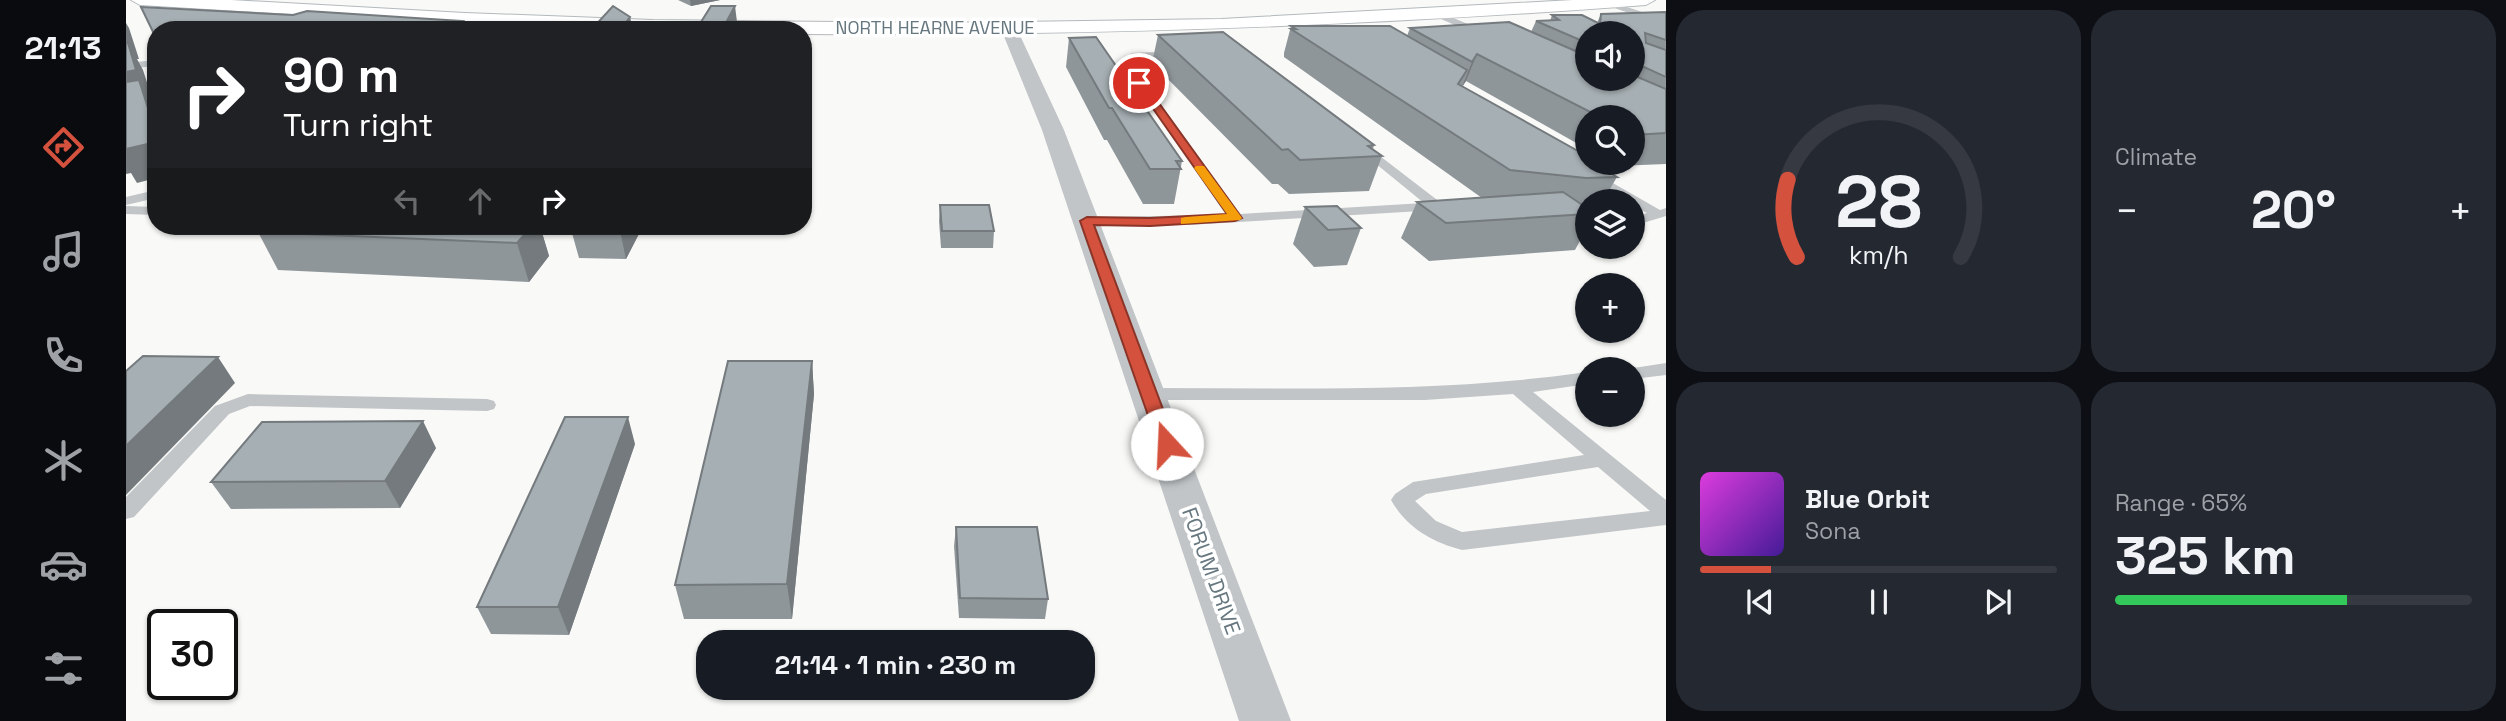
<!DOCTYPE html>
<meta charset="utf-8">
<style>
:root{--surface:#171b24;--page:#242831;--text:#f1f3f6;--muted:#9ea1a6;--line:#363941;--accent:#d4513d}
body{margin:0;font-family:"Space Grotesk",sans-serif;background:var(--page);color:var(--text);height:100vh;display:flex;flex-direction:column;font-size:26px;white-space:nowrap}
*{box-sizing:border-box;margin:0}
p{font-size:23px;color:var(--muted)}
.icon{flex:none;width:38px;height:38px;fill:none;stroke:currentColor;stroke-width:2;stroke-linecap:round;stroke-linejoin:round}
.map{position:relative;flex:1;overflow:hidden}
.sheet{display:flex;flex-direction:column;gap:10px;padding:10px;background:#0d0f14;width:840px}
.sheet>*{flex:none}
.hud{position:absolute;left:21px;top:21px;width:665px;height:214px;border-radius:28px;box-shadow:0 2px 5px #0004;background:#202124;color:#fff;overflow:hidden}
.controls{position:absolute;left:1449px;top:21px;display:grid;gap:14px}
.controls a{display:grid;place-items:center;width:70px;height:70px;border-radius:50%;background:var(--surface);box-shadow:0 2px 5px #0004;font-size:35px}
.speed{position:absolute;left:21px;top:609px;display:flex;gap:14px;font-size:35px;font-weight:700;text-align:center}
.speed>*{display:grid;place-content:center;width:91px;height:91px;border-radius:50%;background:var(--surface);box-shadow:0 2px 5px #0004;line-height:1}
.speed .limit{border:4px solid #111;border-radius:10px;background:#fff;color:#111}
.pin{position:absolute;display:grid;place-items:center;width:60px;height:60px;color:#fff;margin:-30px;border:4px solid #fff;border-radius:50%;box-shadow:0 2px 7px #0007}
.me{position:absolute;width:77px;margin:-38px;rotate:340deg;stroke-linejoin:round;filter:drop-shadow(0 0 5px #0008)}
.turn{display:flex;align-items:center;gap:24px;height:147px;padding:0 21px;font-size:32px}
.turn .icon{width:91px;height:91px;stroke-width:2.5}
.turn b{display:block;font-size:49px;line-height:60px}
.lanes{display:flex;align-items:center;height:66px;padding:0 21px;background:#0003;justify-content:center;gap:35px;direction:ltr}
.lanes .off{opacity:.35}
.big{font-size:52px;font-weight:700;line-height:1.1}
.sheet .widget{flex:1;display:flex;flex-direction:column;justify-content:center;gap:10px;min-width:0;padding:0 24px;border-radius:28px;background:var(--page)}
.sheet .dial{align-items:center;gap:0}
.dial svg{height:182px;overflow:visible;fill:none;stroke:var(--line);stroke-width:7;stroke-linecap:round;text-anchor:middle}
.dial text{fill:var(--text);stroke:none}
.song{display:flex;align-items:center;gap:21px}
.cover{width:84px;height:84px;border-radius:10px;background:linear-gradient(135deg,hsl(300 70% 55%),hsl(260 70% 35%))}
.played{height:7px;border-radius:4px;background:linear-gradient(90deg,var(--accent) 20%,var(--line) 20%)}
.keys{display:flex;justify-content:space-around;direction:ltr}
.heat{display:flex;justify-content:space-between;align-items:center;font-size:38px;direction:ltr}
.charge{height:10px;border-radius:5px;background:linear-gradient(90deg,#34c759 65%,var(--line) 0)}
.sheet .tiles{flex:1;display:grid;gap:10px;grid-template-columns:repeat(2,1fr)}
.trip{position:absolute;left:570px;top:630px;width:399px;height:70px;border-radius:28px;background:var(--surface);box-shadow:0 2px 5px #0004;font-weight:700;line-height:70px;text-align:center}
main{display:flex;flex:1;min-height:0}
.menu{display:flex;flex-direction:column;width:126px;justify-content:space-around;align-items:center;background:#090b0e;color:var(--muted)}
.menu .icon{width:49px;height:49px}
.menu .selected{color:var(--accent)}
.menu b{font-size:32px;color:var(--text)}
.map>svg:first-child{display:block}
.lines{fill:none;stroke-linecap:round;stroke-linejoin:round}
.secondary-casing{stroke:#b3b9bd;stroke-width:2}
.service{fill:#c1c5c8;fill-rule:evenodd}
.minor{fill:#c1c5c8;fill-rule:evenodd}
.secondary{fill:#fff;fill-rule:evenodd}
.wall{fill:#8f969a;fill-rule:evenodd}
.shaded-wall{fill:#747a7d}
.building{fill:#a6afb3;stroke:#747a7d;stroke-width:2}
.route{fill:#d4513d;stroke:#8a3528;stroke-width:2}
.slow{fill:#f59e0b}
.labels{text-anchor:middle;stroke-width:7;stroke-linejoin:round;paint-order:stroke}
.far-street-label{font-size:18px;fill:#66777f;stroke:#fff}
.street-label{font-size:21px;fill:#66777f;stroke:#fff}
</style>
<main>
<nav class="menu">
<b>21:13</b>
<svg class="icon selected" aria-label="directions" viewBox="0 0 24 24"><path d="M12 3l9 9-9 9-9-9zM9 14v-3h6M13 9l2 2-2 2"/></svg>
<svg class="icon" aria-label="music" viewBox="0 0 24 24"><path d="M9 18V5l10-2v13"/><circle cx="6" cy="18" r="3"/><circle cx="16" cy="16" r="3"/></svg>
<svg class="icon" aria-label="phone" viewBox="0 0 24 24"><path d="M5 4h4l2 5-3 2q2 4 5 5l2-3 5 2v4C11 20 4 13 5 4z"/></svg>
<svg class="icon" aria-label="climate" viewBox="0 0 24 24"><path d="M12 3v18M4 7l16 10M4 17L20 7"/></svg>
<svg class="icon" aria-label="car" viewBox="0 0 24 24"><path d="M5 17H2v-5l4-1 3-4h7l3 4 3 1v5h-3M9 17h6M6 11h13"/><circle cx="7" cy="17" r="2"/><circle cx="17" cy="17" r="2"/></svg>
<svg class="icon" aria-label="filters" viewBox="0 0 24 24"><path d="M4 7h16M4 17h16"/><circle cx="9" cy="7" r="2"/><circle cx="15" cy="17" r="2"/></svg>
</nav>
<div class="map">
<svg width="1540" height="721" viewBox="0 0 1540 721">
<rect width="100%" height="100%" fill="#f9f9f7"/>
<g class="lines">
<defs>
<path id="secondary" d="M5 0H105L339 13 527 20 811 23 1095 19 1447 0H1529L1520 5C1239 26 959 36 677 34V30H477L385 27 14 5Z"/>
</defs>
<!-- secondary casing -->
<use href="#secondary" class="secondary-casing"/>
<!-- service -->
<g class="service">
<polygon points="1483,1 1540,20 1540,26 1480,5"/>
<polygon points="1313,12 1361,32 1362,34 1355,36 1310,17"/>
<polygon points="1054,51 1054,55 1051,56 1009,59 1005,63 1114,214 1298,203 1233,150 1233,144 1237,143 1319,206 1312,210 1063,225 956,224 956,218 961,217 1100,215 995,63 1006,53"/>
<polygon points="30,60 30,66 0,69 0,63"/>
<polygon points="30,100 30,106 0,112 0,106"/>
<polygon points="1464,170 1534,210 1540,208 1540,216 1507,226 1507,218 1521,213 1507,205 1507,201 1501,201 1460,177 1458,174"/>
<polygon points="30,190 30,198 0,205 0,197"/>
<polygon points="0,206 30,207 30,215 0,214"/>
<polygon points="1540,363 1540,375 1507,379 1507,369 1501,369"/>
<path d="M1461 372V384L1407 392 1540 500V525L1336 550C1306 542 1281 528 1265 500L1269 494 1287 482 1458 455 1387 394 1299 400H1023L1014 394 1023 388C1170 388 1316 393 1461 372ZM1472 467 1524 511 1336 532 1310 521 1289 501 1300 494Z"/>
<polygon points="122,394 361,399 368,401 370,405 368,409 361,411 124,406 103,414 8,517 0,519 0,497 89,406"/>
</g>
<!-- minor -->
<polygon class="minor" points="883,24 891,29 938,130 1165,721 1113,721 916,130 875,29"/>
<!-- secondary -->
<use href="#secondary" class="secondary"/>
</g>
<!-- wall -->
<g class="wall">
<polygon points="552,0 594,0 565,6"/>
<path d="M1540 12V164L1490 166 1485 163H1507V117H1461V149L1340 81 1336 86 1484 169 1482 172 1491 177 1477 201H1461V228L1449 250 1303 261 1275 238 1291 202 1356 198 1158 57V53L1165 26 1281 36 1284 28 1405 32 1410 21H1424L1426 15 1471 23 1475 14ZM1461 33H1507V79H1461Z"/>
<polygon points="1032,35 1248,145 1247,149 1256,156 1243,191 1163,194 1152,184 1146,184 1026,63"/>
<polygon points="943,38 1056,161 1048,204 1017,204 981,140 978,140 940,67"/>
<polygon points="814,205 868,231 867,248 815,248 813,221"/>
<polygon points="1179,207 1235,228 1221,265 1188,267 1167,244"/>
<polygon points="414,226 423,256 403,282 152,270 132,232"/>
<polygon points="444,226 517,226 500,259 453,258"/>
<polygon points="686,361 688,394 666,619 558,619 549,585"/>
<polygon points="509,444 443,635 365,634 351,607"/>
<polygon points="310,448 274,508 105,509 85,482"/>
<polygon points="830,527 922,599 919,619 833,618 828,546"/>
</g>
<!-- shaded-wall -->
<g class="shaded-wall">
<polygon points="564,0 594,0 565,6"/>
<polygon points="609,6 612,30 596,30"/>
<polygon points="504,17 507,30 494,30"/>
<polygon points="336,21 339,30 319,30"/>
<polygon points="0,23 3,28 13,59 11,59 17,70 26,98 24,99 30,110 30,133 0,103"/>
<polygon points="1351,54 1340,81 1335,89 1346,62"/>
<polygon points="30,142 30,178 11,183 5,173 0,174 0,149"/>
<polygon points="406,226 414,226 423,256 403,282 391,243"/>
<polygon points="493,226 517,226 500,259"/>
<polygon points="92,357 109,383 0,495 0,446"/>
<polygon points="686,361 688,394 666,619 661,584"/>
<polygon points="502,417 509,444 443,635 432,607"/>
<polygon points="297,421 310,448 274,508 259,481"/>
</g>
<!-- building -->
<g class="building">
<polygon points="487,6 504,17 494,30 465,30"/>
<polygon points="585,6 609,6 596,30 570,30"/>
<polygon points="15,7 167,15 181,11 336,21 319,30 30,30 30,38"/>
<polygon points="1540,12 1540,40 1519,33 1520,43 1540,50 1540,77 1507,62 1507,33 1461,33 1461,43 1410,21 1433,20 1426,15 1456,15 1474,24 1475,14"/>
<polygon points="1383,22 1461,56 1461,79 1507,79 1507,75 1540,89 1540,133 1507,135 1507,117 1474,117 1351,54 1346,62 1284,28"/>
<polygon points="1165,26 1264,26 1341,70 1332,84 1461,156 1461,163 1473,163 1484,169 1478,169 1491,177 1460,178 1384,170 1165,29 1170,29"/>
<polygon points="1097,32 1248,145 1242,146 1256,156 1174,160 1162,149 1156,150 1032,35"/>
<polygon points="970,37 1056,161 1050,161 1055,169 1024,169 986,108 983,108 943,38"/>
<polygon points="0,43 2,43 10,70 0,72"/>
<polygon points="13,80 30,133 30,142 0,149 0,82"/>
<polygon points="1437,192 1461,208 1461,214 1320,223 1291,202"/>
<polygon points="814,205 863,205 868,231 816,231"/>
<polygon points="1211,206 1235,228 1202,230 1179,207"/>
<polygon points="133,226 406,226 391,243 132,232"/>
<polygon points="17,356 92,357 0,446 0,371"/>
<polygon points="602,361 686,361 661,584 549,585"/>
<polygon points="439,417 502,417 432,607 351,607"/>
<polygon points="297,421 259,481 85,482 136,422"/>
<polygon points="830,527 911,527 922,599 834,598"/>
</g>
<!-- route -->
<polygon class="route" points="1013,81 1017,81 1116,218 1109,221 1024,226 968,225 1050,444 1047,449 1034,449 1032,444 954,221 961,217 1024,218 1101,214 1009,83"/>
<!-- slow -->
<polygon class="slow" points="1070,166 1078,166 1116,218 1114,220 1055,224 1055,218 1060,217 1101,214 1068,168"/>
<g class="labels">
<!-- far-street labels -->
<g class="far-street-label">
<text x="809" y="34">NORTH HEARNE AVENUE</text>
</g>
<!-- street labels -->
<g class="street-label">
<text transform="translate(1085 571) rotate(70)" y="7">FORUM DRIVE</text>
</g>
</g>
</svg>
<div class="controls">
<a><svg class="icon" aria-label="sound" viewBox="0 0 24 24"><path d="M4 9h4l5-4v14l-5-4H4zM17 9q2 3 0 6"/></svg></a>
<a><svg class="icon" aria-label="search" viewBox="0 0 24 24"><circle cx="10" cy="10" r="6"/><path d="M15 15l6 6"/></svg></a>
<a><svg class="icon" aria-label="layers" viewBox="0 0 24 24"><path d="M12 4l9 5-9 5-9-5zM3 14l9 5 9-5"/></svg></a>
<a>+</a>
<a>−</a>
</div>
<div class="speed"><div class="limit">30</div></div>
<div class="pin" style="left:1013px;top:83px;background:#d93025"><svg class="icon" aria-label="arrive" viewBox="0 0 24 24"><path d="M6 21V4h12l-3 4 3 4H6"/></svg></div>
<svg class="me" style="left:1041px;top:444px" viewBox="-20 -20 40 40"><circle r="19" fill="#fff"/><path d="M0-13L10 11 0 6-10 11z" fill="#d4513d"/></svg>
<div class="trip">21:14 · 1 min · 230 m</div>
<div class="hud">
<div class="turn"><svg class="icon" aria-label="right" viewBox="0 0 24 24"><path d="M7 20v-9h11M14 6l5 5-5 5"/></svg><div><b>90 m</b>Turn right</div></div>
<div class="lanes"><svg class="icon off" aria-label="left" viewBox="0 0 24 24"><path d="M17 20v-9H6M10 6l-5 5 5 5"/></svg><svg class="icon off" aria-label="ahead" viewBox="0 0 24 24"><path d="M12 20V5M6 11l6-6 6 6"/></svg><svg class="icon" aria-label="right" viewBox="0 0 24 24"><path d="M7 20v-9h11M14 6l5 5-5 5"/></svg></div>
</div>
</div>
<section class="sheet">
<div class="tiles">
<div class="widget dial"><svg viewBox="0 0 100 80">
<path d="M14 69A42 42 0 1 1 86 69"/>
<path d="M14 69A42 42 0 0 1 10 35" stroke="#d4513d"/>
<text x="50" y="56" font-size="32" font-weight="700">28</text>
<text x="50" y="72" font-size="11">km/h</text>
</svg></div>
<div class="widget"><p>Climate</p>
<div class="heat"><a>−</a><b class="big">20°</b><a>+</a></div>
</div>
<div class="widget">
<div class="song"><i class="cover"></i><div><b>Blue Orbit</b><p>Sona</p></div></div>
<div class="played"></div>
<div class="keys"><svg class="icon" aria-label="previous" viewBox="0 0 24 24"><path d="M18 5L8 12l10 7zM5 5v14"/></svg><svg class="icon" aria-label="pause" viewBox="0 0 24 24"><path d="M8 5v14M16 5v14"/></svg><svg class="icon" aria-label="next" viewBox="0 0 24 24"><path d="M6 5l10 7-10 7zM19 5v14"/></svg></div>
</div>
<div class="widget"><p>Range · 65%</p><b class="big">325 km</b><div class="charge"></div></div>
</div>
</section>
</main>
